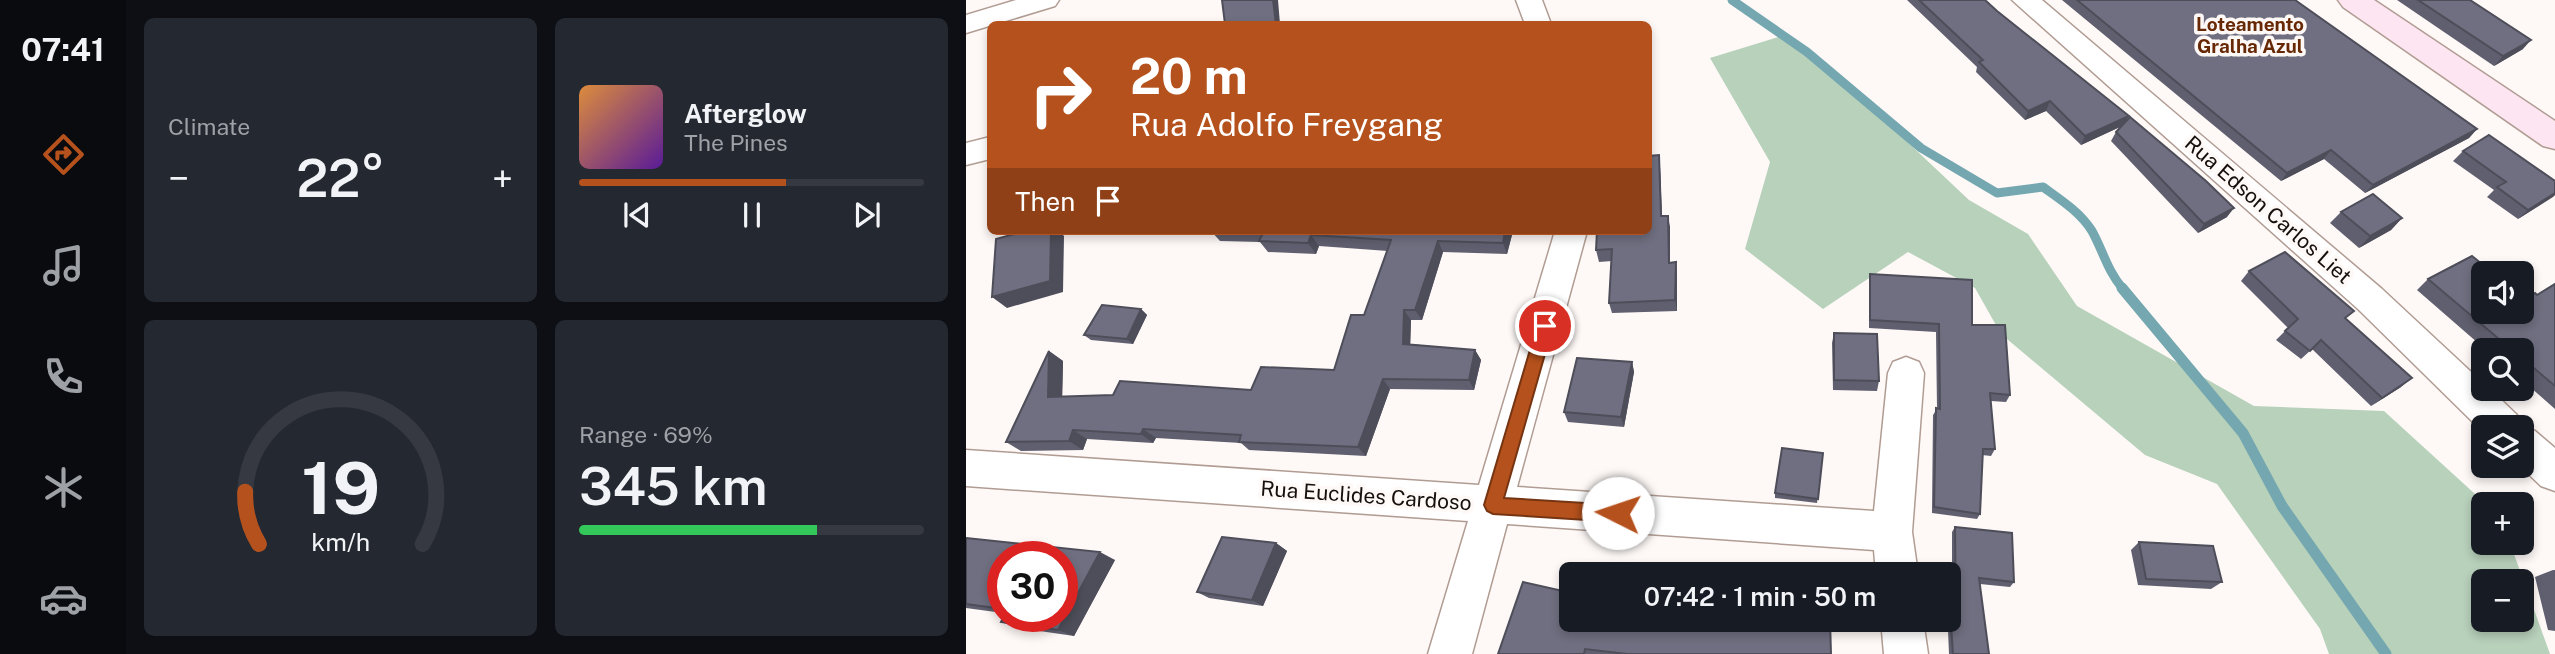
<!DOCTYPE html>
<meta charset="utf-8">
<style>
:root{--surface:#171b24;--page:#242831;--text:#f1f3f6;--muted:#9ea1a6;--line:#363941;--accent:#b5511c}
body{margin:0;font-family:"Public Sans",sans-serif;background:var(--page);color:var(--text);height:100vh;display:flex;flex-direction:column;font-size:26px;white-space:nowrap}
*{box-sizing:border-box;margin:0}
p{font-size:23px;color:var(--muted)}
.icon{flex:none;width:38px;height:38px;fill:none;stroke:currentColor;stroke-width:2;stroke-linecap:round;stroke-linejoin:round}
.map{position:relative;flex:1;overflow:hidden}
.panel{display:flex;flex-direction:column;gap:18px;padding:18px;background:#0d0f14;width:840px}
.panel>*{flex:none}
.top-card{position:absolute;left:21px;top:21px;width:665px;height:214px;border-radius:10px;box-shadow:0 4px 10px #0003;background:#b5511c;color:#fff;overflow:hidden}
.controls{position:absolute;left:1505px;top:261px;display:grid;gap:14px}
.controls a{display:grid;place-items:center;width:63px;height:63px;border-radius:10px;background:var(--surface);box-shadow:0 4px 10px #0003;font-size:35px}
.speed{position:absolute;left:21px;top:541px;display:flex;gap:14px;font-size:35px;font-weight:700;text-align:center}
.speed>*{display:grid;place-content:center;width:91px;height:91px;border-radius:50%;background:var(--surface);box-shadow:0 4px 10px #0003;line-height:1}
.speed .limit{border:10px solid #d22;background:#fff;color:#111}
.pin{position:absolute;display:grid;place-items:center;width:60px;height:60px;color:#fff;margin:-30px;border:4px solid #fff;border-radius:50%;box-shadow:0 2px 7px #0007}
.me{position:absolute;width:77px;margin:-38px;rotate:274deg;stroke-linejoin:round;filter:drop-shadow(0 0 5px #0008)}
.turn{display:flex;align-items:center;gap:24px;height:147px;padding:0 28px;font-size:32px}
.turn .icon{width:91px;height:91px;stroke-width:2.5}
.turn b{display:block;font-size:49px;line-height:60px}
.then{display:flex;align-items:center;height:66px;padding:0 28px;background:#0003;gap:14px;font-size:26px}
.big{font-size:52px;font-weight:600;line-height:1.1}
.panel .widget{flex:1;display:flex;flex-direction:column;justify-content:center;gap:10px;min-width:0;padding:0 24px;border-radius:10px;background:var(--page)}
.panel .dial{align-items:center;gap:0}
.dial svg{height:182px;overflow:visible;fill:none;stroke:var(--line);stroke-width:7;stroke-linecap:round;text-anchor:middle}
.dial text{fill:var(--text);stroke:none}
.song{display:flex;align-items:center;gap:21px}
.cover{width:84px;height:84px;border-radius:10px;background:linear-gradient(135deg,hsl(30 70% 55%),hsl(270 70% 35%))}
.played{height:7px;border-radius:4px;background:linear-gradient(90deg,var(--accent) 60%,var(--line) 60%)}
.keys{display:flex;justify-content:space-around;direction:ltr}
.heat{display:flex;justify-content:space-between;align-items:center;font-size:38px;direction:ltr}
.charge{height:10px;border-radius:5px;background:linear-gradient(90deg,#34c759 69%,var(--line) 0)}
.panel .tiles{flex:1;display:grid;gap:18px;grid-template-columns:repeat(2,1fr)}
.trip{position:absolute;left:593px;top:562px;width:402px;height:70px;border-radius:10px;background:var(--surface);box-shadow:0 4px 10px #0003;font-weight:600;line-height:70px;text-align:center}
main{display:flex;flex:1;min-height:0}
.dock{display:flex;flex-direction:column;width:126px;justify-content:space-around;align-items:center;background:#090b0e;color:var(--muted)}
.dock .icon{width:49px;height:49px}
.dock .selected{color:var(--accent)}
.dock b{font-size:32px;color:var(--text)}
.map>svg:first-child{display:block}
.green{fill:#b8d1bb;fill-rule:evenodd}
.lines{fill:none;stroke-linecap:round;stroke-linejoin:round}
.stream-far1{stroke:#74a7af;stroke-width:9}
.stream{stroke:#74a7af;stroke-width:11}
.street-casing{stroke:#b19c93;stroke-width:3}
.secondary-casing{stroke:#b19c93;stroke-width:3}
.street{fill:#fff;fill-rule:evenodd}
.secondary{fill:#fde6f2;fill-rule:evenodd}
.wall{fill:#605f6f}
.shaded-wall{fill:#4e4e5a}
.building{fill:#706f81;stroke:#4e4e5a;stroke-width:2}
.route{fill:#b5511c;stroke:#763512;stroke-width:2}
.labels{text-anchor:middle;stroke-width:7;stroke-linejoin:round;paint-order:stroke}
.far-neighbourhood-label{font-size:19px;font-weight:bold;fill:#672905;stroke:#fef9f7}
.street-label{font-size:21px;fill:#160f0c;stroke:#fef9f7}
</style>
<main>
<nav class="dock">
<b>07:41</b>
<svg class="icon selected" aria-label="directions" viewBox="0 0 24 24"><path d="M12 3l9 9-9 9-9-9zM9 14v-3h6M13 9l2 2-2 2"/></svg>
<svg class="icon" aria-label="music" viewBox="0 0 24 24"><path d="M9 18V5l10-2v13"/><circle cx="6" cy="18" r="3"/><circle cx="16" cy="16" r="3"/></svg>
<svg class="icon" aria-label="phone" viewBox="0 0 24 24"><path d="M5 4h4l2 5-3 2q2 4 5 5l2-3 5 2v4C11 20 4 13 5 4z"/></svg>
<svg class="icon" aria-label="climate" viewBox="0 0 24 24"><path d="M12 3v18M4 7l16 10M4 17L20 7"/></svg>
<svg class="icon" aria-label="car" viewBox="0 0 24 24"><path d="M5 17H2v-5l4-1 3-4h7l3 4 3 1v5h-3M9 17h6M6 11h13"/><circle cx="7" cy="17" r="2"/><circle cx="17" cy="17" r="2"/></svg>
</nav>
<section class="panel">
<div class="tiles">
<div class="widget"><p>Climate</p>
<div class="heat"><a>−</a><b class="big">22°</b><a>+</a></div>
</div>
<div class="widget">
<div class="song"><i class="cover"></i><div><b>Afterglow</b><p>The Pines</p></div></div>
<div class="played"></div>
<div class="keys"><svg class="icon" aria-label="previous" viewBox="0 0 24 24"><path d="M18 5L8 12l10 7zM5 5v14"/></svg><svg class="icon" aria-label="pause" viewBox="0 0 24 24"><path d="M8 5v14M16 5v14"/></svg><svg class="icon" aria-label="next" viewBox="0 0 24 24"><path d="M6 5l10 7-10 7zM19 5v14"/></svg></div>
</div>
<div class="widget dial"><svg viewBox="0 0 100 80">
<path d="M14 69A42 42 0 1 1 86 69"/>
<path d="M14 69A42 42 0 0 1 8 46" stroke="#b5511c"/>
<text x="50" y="56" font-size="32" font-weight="700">19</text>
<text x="50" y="72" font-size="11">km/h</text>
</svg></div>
<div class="widget"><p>Range · 69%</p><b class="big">345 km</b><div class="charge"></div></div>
</div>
</section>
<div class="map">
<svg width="1589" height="654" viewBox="0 0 1589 654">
<rect width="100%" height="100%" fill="#fef9f7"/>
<!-- green -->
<path class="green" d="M816 36 849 55 1003 200 1062 234 1111 306 1288 406 1418 411 1520 504H1517V542L1544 543 1584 654H1363L1354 629 1251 484 1179 455 1035 334 1009 288 942 252 857 309 779 249 804 162 744 58ZM1517 581H1556V620H1517Z"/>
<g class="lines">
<!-- stream-far1 -->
<path class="stream-far1" d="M766 0 841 52 955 148 1031 193 1077 187C1095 200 1114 212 1126 231 1137 251 1142 272 1157 289"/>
<!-- stream -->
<polyline class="stream" points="1156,288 1277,433 1316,506 1420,654"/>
<defs>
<g id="street">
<polygon points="50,0 93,0 89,6 0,33 0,15"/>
<polygon points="550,0 576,0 585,24 559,24"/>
<polygon points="1046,0 1076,0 1416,289 1517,383 1517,388 1523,388 1551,415 1556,426 1569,431 1589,448 1589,491 1575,486 1554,466 1556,427 1517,427 1517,432 1392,309"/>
<polygon points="24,137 24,159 0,165 0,143"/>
<polygon points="589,231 621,231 551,487 908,511 922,373 927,362 940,357 953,362 958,373 946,532 952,574 910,574 908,550 541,524 506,654 462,654 502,521 0,486 0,450 513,485"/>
<polygon points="915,620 957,620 962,654 918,654"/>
</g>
<polygon id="secondary" points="1372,0 1408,0 1589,121 1589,149 1577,146 1377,7"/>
</defs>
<!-- street casing -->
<use href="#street" class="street-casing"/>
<!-- secondary casing -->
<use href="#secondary" class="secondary-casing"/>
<!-- street -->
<use href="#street" class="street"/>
<!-- secondary -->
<use href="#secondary" class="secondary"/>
</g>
<!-- wall -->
<g class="wall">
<polygon points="941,0 1019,0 1031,11 1161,121 1261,217 1232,233 1145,141 1150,132 1154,127 1115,145 1080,111 1059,120 1010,72 1011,67"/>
<polygon points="1096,0 1329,0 1511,129 1503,138 1399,193 1358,159 1315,181"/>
<polygon points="1431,0 1504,0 1557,49 1528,66"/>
<polygon points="1497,151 1589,181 1589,195 1552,219 1521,197 1528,190 1487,161"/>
<polygon points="693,155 694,167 696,216 704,227 704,263 710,262 711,274 711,311 646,313 643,303 646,261 633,262 630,250"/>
<polygon points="1375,212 1436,218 1425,230 1393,248 1364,223"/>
<polygon points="245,231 547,231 541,254 477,252 456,320 445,320 444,344 509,350 515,360 508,390 424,389 400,456 283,450 275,443 190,438 187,443 121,439 117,450 55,451 40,442 83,351 97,361 96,397 285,390 368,370 398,315 422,251 353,246 350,254 302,252 294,242 254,241"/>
<polygon points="1283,271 1379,318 1435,387 1405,406 1346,349 1335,359 1310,340 1322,328 1275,281"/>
<polygon points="904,274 1006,325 1044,395 1040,402 1025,401 1029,449 1025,456 1016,455 1014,514 1011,519 966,513 967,415 971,409 970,332 903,328 903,282"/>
<polygon points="1462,279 1558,299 1571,295 1589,284 1589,409 1556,380 1556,350 1520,350 1451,290"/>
<polygon points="175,309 181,315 167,344 125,340 118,335"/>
<polygon points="868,333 913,381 911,391 867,390 866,343"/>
<polygon points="666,362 668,372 658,427 602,422 598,412"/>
<polygon points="857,453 851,503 809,498 809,493"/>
<polygon points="989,527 1048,582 1044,587 1014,584 1023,654 983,654 982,630 986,625 986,532"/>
<polygon points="0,538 149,560 108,636 53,628 35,622 96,616 37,556 37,613 0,608"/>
<polygon points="1173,542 1256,582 1245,589 1172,585 1165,550"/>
<polygon points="310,543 321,551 297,606 243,598 231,592"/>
<polygon points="1587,570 1589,570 1589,631 1582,630 1569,577"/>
<polygon points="557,582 865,654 532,654"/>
</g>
<!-- shaded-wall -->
<g class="shaded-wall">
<polygon points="307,0 312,0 314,24 310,24"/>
<polygon points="1565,40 1557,49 1528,66 1537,56"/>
<polygon points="1084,101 1080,111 1059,120 1062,111"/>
<polygon points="1163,116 1158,125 1115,145 1119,136"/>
<polygon points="1511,129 1503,138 1399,193 1407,185"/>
<polygon points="1365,150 1358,159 1315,181 1321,173"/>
<polygon points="693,155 694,167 696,228 695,216"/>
<polygon points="1589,193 1589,195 1587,197 1552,219 1562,210"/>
<polygon points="1268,208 1261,217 1232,233 1238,224"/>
<polygon points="702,216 704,227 704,274 703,263"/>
<polygon points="1436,218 1425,230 1393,248 1404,236"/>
<polygon points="85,231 93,231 98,236 97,292 41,308 26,297"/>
<polygon points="539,231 547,231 541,254 537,243"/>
<polygon points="345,235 353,246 350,254 342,243"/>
<polygon points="472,241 477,252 456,320 449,310"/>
<polygon points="710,262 711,274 711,311 709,300"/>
<polygon points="175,309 181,315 167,344 161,339"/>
<polygon points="438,310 445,320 444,354 437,344"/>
<polygon points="509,350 515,360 508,390 503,380"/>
<polygon points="83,351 97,361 96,406 82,397"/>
<polygon points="666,362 668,372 658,427 655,417"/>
<polygon points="1446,378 1435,387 1405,406 1416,398"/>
<polygon points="417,379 424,389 400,456 392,447"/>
<polygon points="177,429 190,438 187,443 175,434"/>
<polygon points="107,430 121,439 117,450 103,441"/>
<polygon points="310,543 321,551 297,606 286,600"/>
<polygon points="134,552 149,560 108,636 92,630"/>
</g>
<!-- building -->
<g class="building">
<polygon points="256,0 307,0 310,24 259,24"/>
<polygon points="953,0 1019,0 1031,11 1163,116 1119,136 1084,101 1062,111 1013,62 1017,60"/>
<polygon points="1111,0 1329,0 1511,129 1407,185 1365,150 1321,173"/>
<polygon points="1452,0 1504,0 1565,40 1537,56"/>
<polygon points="1164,117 1240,181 1268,208 1238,224 1150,132"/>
<polygon points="1523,135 1589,181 1589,193 1562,210 1531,187 1540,182 1497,151"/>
<polygon points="693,155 695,216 702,216 703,263 710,262 709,300 643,303 646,249 630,250 631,231 682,231 682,156"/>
<polygon points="1407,194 1436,218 1404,236 1375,212"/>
<polygon points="59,231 85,231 84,281 26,297 30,239"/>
<polygon points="286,231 539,231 537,243 472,241 449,310 438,310 437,344 509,350 503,380 417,379 392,447 273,442 275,435 177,429 175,434 107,430 103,441 40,442 83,351 82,397 147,395 154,381 285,390 295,367 368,370 385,315 398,315 425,240 345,235 342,243 293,241 298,231"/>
<polygon points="1319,252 1388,311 1379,318 1446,378 1416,398 1355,340 1344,351 1319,331 1332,319 1283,271"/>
<polygon points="1506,256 1527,273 1517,273 1517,312 1556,312 1556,297 1558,299 1569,293 1571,295 1589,284 1589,386 1556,358 1556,350 1546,350 1462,279"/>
<polygon points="904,274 1006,280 1006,325 1039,325 1044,395 1024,393 1029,449 1017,449 1014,514 968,507 970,408 974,409 973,324 904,320"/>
<polygon points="136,305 175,309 161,339 118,335"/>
<polygon points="868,333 911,334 913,381 868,380"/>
<polygon points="611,358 666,362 655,417 598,412"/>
<polygon points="816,448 857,453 852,499 809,493"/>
<polygon points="989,527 1046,533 1048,582 1013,578 1023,654 987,654 985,625 990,625"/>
<polygon points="256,537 310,543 286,600 231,592"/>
<polygon points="0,538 134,552 92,630 35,622 38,616 96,616 96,556 37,556 37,609 0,604"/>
<polygon points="1173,542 1247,546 1256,582 1180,579"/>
<polygon points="557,582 606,593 606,620 864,620 865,654 661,654 619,649 618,654 532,654"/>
</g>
<!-- route -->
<polygon class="route" points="579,319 587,326 538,498 652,505 658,507 661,513 658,520 652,522 527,514 521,511 518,505 571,326"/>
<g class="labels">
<!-- far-neighbourhood labels -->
<g class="far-neighbourhood-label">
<text x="1284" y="31">Loteamento<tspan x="1284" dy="22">Gralha Azul</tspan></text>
</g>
<!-- street labels -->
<g class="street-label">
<text transform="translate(1302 210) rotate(41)" y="7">Rua Edson Carlos Liet</text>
<text transform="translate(400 496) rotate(4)" y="7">Rua Euclides Cardoso</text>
</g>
</g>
</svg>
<div class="controls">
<a><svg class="icon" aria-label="sound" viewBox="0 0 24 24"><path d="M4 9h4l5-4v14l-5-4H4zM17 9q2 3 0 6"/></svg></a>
<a><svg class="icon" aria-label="search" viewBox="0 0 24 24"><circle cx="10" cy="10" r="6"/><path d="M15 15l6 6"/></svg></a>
<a><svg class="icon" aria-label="layers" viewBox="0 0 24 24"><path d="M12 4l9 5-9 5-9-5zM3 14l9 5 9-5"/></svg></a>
<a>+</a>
<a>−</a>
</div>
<div class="speed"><div class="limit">30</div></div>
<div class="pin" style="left:579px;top:326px;background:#d93025"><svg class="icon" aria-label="arrive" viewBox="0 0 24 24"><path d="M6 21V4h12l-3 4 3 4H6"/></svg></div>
<svg class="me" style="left:652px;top:513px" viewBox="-20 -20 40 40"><circle r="19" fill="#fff"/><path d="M0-13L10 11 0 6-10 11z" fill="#b5511c"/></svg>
<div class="trip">07:42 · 1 min · 50 m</div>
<div class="top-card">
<div class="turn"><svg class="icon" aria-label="right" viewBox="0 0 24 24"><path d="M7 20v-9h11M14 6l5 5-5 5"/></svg><div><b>20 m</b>Rua Adolfo Freygang</div></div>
<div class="then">Then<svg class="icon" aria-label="arrive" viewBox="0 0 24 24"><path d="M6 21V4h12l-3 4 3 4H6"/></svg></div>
</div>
</div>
</main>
